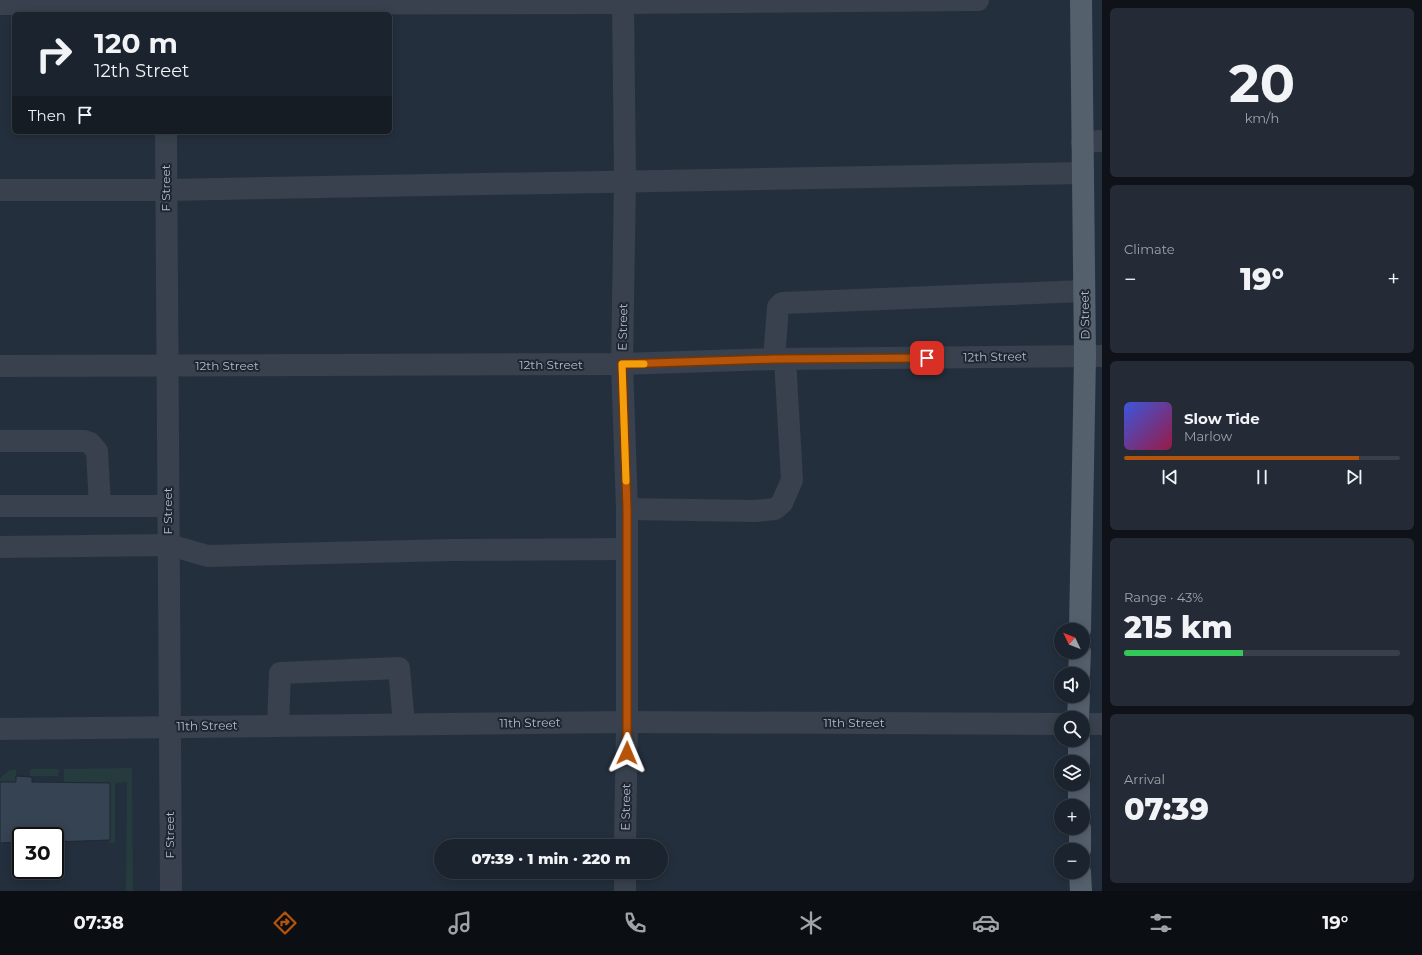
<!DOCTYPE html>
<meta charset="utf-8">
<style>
:root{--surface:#1b232e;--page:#242b36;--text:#f1f3f6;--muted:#a0a4aa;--line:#39404a;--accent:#b45309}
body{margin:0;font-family:Montserrat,sans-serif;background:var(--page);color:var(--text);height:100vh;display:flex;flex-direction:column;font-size:15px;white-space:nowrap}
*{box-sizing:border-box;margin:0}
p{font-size:13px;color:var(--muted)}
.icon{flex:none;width:22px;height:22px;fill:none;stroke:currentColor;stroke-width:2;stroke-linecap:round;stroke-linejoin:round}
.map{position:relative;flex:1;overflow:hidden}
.panel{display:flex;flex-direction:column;gap:8px;padding:8px;background:#0f1319;width:320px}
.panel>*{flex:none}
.guide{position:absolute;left:12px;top:12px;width:380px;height:122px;border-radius:6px;box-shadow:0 2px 10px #0003,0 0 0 1px var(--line);background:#1b232e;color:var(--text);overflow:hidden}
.needle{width:26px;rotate:313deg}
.buttons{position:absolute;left:1054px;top:623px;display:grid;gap:8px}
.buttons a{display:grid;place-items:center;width:36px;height:36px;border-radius:50%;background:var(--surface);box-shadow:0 2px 10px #0003,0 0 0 1px var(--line);font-size:20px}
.speed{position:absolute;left:12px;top:827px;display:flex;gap:8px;font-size:20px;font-weight:700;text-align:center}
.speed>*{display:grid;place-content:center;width:52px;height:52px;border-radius:50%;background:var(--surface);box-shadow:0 2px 10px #0003,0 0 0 1px var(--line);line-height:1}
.speed .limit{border:2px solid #111;border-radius:6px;background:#fff;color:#111}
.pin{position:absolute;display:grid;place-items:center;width:34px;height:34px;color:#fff;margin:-17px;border-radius:8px;box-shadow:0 2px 6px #0006}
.me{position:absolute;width:44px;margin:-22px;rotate:1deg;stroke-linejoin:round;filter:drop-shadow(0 0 3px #0008)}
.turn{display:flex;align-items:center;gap:14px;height:84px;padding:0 16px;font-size:18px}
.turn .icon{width:52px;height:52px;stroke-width:2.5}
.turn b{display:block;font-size:28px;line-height:34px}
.then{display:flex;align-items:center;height:38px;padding:0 16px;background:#0003;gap:8px;font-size:15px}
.big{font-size:30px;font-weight:800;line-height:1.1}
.panel .tile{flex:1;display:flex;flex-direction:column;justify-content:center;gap:6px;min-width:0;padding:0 14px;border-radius:6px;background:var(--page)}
.panel .dial{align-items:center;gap:0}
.dial b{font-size:52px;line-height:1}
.song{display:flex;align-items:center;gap:12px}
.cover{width:48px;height:48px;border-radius:6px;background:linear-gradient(135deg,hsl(230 70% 55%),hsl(340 70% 35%))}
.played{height:4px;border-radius:2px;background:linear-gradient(90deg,var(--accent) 85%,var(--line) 85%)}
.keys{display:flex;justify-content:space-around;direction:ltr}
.heat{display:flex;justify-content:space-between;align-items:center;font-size:22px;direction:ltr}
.charge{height:6px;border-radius:3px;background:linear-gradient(90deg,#34c759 43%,var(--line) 0)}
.trip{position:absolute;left:434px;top:839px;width:234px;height:40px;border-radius:20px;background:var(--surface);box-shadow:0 2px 10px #0003,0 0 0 1px var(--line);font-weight:800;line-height:40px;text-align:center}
.tab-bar{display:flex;height:64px;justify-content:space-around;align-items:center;background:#0b0e12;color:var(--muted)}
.tab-bar .icon{width:28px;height:28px}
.tab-bar .on{color:var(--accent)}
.tab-bar b{font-size:18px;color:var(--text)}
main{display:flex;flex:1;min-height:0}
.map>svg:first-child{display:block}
.green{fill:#263b3e}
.building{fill:#364353;stroke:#1f2834}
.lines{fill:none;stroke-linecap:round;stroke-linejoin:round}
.minor{stroke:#38414d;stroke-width:22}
.major{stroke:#55606d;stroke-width:22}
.route-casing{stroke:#753606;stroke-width:10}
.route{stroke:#b45309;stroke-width:7}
.slow{stroke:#f59e0b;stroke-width:7}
.labels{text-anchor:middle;stroke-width:4;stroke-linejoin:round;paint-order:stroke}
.street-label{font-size:12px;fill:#b3bcc8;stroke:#1d2632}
</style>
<main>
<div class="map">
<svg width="1102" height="891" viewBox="0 0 1102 891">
<rect width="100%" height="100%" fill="#242f3d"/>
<!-- green -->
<g class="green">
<polygon points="132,768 133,891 126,891 127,782 115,783 115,843 109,843 110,783 64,782 64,769"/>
<polygon points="30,769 59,769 58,776 30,776"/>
<polygon points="10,770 16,770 16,782 0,782 0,778"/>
</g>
<!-- building -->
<polygon class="building" points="16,776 32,777 32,782 110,783 110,840 55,842 55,836 21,836 21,842 0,843 0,782 16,782"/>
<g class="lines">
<!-- minor -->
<g class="minor">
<polyline points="623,0 625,180 622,364 627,509 627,722 625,846"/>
<polyline points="0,4 623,3 978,0"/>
<polyline points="166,132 171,891"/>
<polyline points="1082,142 1102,141"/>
<polyline points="0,190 166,190 1083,173"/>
<polyline points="774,359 778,307 782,303 1084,291"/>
<polyline points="0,366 622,364 774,359 1102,356"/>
<polyline points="0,441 84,441 90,443 97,451 100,506"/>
<polyline points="0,506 168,506"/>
<polyline points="627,509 755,511 775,509 782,503 792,480 785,359"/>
<polyline points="0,547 169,545 208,556 452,550 627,549"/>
<polyline points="1083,724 1102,724"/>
<polyline points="278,725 280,673 399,668 404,724"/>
<polyline points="0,729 627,722 1061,724"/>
<polyline points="625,891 625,872"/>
</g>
<!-- major -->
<g class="major">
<polyline points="1080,630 1085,356 1081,0"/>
<polyline points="1079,674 1080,652"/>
<polyline points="1078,718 1079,696"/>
<polyline points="1079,740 1079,762"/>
<polyline points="1079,784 1079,806"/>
<polyline points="1080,828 1080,850"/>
<polyline points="1080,872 1081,891"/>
</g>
</g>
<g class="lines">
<defs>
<polyline id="route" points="627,753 627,509 622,364 774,359 927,358"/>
</defs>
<!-- route casing -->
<use href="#route" class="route-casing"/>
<!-- route -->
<use href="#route" class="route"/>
<!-- slow -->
<polyline class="slow" points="626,481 622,364 644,364"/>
</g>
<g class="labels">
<!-- street labels -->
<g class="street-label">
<text transform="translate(166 188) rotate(-90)" y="4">F Street</text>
<text transform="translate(1085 315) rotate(-91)" y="4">D Street</text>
<text transform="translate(623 327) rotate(-89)" y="4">E Street</text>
<text transform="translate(995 357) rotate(-1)" y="4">12th Street</text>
<text x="551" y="369">12th Street</text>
<text x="227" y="370">12th Street</text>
<text transform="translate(168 511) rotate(-90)" y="4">F Street</text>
<text transform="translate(530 723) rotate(-1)" y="4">11th Street</text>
<text x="854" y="727">11th Street</text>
<text transform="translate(207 726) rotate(-1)" y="4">11th Street</text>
<text transform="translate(626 807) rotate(-89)" y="4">E Street</text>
<text transform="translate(170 835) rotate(-90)" y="4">F Street</text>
</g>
</g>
</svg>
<div class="buttons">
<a><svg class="needle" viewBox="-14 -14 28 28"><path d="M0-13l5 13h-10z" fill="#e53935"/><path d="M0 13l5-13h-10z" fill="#a0a4aa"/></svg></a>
<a><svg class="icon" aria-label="sound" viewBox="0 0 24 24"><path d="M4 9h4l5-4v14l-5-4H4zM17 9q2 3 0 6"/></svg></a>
<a><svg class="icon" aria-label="search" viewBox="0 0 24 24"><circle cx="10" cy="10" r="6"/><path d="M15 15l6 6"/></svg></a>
<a><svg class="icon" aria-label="layers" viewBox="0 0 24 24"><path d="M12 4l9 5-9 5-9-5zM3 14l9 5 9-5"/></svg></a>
<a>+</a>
<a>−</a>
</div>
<div class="speed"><div class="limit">30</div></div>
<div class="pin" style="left:927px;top:358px;background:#d93025"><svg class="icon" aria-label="arrive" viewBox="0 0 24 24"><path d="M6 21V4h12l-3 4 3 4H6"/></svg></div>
<svg class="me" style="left:627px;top:753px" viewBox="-20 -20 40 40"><path d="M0-17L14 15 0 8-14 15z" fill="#b45309" stroke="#fff" stroke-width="4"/></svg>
<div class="trip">07:39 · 1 min · 220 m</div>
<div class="guide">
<div class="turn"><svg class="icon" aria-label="right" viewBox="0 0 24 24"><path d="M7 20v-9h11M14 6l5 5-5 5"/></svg><div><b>120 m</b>12th Street</div></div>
<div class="then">Then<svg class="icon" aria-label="arrive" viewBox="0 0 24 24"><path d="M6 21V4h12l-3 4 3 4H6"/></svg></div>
</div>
</div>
<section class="panel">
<div class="tile dial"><b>20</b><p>km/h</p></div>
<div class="tile"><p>Climate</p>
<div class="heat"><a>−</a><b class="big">19°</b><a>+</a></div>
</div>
<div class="tile">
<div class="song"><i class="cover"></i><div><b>Slow Tide</b><p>Marlow</p></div></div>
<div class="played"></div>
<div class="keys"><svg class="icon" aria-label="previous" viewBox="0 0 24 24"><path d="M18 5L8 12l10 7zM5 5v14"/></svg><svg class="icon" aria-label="pause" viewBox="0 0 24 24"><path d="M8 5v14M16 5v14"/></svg><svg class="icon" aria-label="next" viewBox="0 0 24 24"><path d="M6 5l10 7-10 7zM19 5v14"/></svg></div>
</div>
<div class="tile"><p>Range · 43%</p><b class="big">215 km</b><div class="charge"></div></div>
<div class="tile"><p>Arrival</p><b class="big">07:39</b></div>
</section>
</main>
<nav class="tab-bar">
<b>07:38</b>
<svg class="icon on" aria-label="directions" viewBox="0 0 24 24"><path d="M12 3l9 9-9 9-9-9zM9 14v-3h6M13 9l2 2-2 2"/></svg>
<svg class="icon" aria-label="music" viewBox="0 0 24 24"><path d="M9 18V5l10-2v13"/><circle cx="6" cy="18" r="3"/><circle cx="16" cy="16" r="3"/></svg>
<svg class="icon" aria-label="phone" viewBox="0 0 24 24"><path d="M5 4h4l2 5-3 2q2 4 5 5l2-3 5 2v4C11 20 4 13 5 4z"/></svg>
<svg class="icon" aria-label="climate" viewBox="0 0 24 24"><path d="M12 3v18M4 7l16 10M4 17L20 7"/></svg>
<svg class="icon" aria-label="car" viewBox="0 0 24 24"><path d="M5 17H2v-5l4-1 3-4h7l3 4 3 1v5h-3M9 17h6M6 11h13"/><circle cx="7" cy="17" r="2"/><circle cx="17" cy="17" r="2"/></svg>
<svg class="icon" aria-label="filters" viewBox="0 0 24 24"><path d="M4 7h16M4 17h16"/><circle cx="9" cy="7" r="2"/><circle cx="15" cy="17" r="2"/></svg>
<b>19°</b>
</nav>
